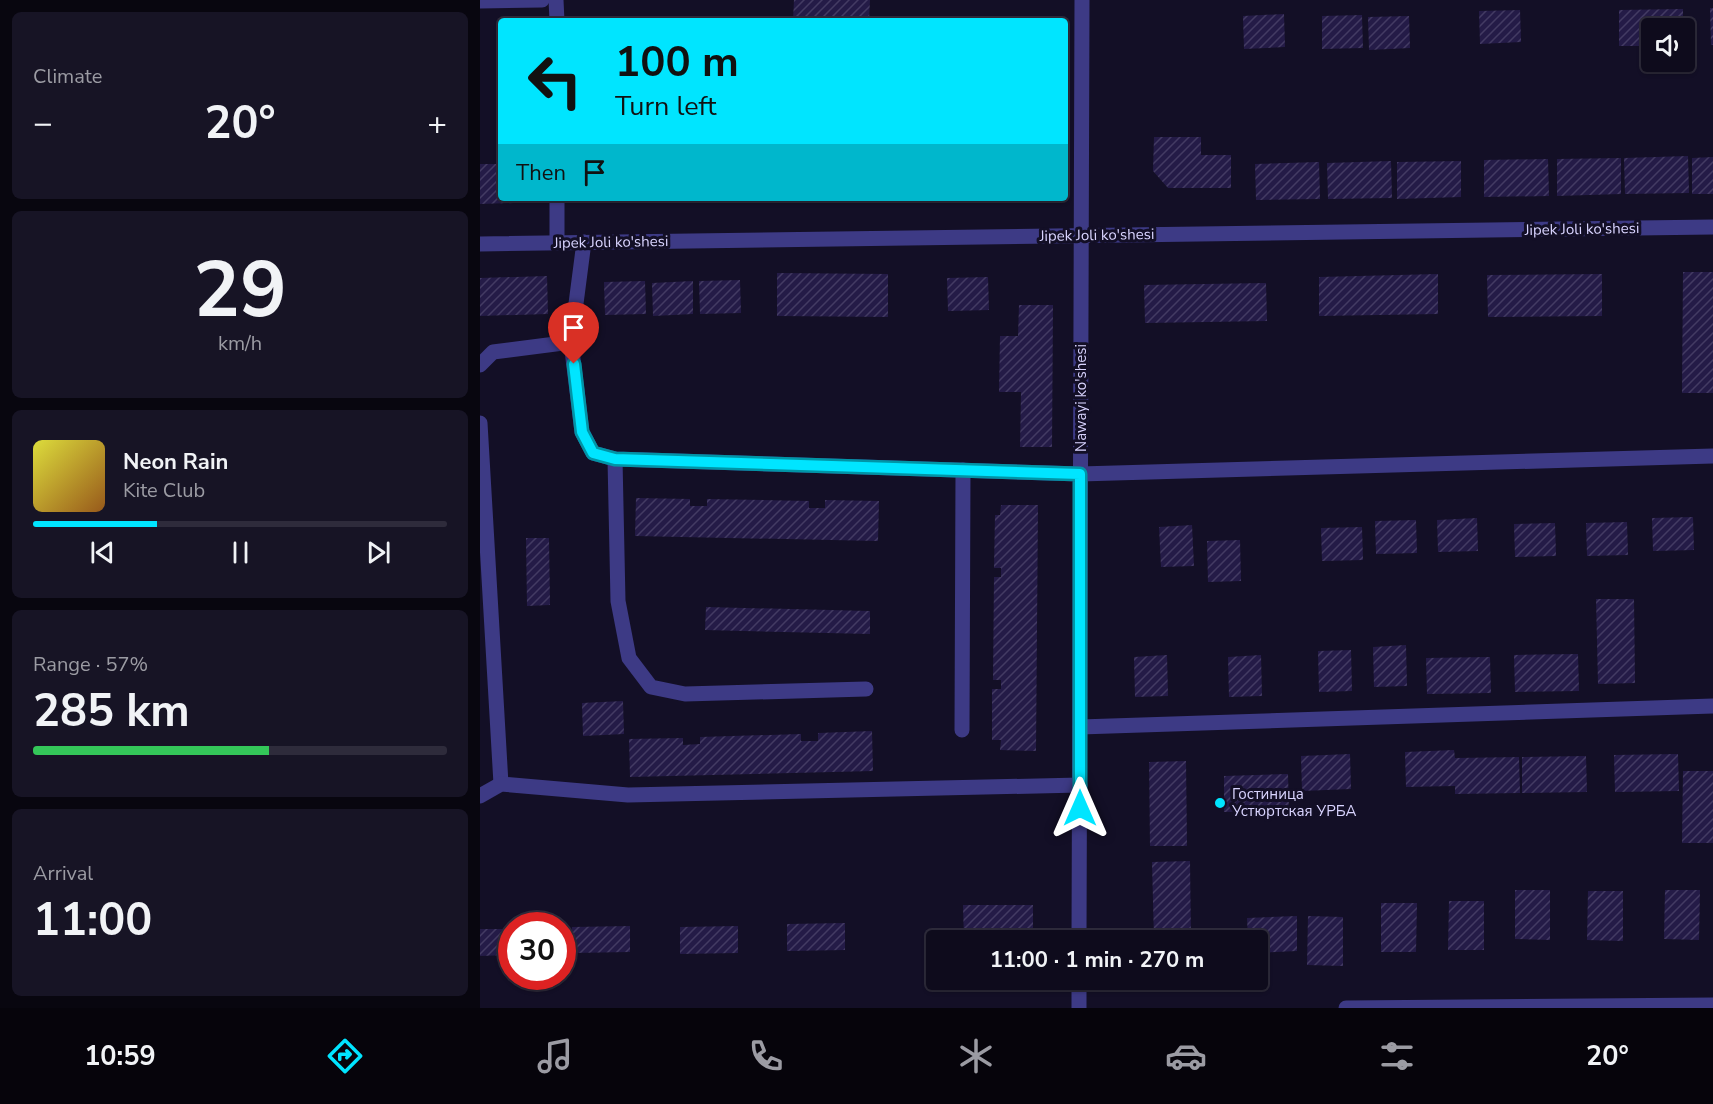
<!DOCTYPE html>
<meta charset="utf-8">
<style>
:root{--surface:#0e0b1c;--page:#171425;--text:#f1f3f6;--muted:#9b9ba3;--line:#2e2b3b;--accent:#00e5ff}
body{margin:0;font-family:"Nunito Sans",sans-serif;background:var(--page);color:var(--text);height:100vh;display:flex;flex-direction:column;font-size:22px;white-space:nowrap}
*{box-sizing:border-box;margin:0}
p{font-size:20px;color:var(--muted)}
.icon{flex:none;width:33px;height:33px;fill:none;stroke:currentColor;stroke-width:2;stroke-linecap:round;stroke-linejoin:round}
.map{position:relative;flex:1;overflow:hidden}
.side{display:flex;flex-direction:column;gap:12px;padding:12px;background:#08060f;width:480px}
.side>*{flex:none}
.hud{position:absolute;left:18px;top:18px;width:570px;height:183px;border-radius:6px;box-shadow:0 2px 4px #0004,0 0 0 2px var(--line);background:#00e5ff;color:#111;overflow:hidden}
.controls{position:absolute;left:1161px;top:18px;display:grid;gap:12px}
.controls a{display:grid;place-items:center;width:54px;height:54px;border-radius:6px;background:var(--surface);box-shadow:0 2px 4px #0004,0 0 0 2px var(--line);font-size:30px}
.speed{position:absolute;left:18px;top:912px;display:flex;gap:12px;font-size:30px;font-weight:700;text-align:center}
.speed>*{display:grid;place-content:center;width:78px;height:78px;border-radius:50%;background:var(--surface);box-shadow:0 2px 4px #0004,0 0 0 2px var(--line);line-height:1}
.speed .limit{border:9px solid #d22;background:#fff;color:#111}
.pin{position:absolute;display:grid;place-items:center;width:51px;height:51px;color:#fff;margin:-62px -26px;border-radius:50% 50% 50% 0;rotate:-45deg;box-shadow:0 0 6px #0007}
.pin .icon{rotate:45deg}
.me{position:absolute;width:66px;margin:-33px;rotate:0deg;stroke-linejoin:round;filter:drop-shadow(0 0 4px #0008)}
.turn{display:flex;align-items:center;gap:21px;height:126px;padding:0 18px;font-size:27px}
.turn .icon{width:78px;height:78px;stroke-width:2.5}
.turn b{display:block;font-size:42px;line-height:51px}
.then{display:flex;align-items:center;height:57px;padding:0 18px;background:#0003;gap:12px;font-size:22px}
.big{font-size:45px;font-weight:700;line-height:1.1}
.side .tile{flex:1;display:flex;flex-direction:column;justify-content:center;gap:9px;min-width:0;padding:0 21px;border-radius:9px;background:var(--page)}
.side .dial{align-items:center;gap:0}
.dial b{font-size:78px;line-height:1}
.song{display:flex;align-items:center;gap:18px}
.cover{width:72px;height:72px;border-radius:9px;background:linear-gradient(135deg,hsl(60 70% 55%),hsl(30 70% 35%))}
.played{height:6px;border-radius:3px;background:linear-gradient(90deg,var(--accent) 30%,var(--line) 30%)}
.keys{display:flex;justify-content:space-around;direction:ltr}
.heat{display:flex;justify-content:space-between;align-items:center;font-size:33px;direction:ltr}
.charge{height:9px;border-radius:4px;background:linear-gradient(90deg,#34c759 57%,var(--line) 0)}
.trip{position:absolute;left:446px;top:930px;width:342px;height:60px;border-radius:6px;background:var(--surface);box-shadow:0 2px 4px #0004,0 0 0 2px var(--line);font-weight:700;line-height:60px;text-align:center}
.menu{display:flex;height:96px;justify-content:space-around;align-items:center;background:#06040b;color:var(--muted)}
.menu .icon{width:42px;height:42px}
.menu .active{color:var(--accent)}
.menu b{font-size:27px;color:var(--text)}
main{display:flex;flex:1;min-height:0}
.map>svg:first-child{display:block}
.building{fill:url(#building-hatch)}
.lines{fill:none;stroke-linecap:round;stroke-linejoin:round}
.minor{stroke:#3d3a85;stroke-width:15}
.route-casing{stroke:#0095a6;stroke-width:15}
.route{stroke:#00e5ff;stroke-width:10}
.poi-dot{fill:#00e5ff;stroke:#130f26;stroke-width:2}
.labels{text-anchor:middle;stroke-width:6;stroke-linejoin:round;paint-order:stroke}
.street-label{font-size:15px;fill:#d9d4ff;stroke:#130f26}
.poi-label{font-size:15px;fill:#d9d4ff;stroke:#130f26;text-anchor:start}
</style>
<main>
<section class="side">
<div class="tile"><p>Climate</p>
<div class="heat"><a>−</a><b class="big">20°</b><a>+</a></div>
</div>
<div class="tile dial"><b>29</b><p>km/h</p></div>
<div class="tile">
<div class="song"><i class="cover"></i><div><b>Neon Rain</b><p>Kite Club</p></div></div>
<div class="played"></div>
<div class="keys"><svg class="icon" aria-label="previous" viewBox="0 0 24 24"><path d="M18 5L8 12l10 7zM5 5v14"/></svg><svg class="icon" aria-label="pause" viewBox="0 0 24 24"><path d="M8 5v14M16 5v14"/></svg><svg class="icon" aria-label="next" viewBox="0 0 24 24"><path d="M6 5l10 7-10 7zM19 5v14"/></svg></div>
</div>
<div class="tile"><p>Range · 57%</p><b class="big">285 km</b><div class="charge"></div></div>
<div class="tile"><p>Arrival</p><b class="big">11:00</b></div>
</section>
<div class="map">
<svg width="1233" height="1008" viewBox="0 0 1233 1008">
<defs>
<pattern id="building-hatch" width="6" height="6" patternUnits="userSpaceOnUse" patternTransform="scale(1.5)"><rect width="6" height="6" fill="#241b47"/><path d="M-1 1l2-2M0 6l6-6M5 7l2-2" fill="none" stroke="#433b63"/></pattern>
</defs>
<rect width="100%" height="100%" fill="#130f26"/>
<!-- building -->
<g class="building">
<polygon points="314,0 390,0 389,21 313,21"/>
<polygon points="1230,8 1233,8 1233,45 1231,45"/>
<polygon points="1203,9 1203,28 1172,28 1172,46 1139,46 1139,10"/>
<polygon points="1040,10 1041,42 1000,44 999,11"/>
<polygon points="804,14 805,47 764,49 763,16"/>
<polygon points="882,15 883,48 842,49 842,16"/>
<polygon points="929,16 930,48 889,50 888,17"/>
<polygon points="674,137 721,137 721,155 751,155 751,188 688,188 673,171"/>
<polygon points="1208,156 1209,193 1145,194 1144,158"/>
<polygon points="1233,157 1233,194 1212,194 1212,158"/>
<polygon points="1141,158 1141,194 1077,196 1077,159"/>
<polygon points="1068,159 1069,196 1004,197 1004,160"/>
<polygon points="911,161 912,198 848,199 847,163"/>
<polygon points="981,161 981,197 917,199 917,162"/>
<polygon points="839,162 840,199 776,200 775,164"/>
<polygon points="0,164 21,164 21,198 34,198 34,203 0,204"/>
<polygon points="1203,272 1233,272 1233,393 1202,393"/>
<polygon points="297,273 408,274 408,317 297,316"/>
<polygon points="958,274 958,314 839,316 839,277"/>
<polygon points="1122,274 1122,316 1008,317 1007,275"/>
<polygon points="67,276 68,314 0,316 0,278"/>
<polygon points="508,277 509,310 468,311 467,278"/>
<polygon points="260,280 261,313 220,314 219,281"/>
<polygon points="165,281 166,314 125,315 124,282"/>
<polygon points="213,281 213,314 173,316 172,283"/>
<polygon points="786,283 787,321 665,323 664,285"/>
<polygon points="539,305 573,305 572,447 540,447 541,392 519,392 520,336 538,336"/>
<polygon points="156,498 210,499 210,506 227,506 227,499 329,501 329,508 345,508 345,500 399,501 398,541 155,536"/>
<polygon points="521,505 558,505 556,751 520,750 521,740 512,740 512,689 521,689 521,680 513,680 514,577 521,577 521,568 514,568 515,515 520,515"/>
<polygon points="1213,517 1214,550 1173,551 1172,518"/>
<polygon points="997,518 998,551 958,552 957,520"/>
<polygon points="936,520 937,553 896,554 895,521"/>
<polygon points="1147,522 1148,555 1107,556 1106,523"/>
<polygon points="1075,523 1076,556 1035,557 1034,524"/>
<polygon points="712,525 714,566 681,567 679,527"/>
<polygon points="882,527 883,560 842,561 841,528"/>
<polygon points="46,538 69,538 70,605 47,606"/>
<polygon points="760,540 761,581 728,582 727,541"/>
<polygon points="1116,599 1154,599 1155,683 1118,684"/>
<polygon points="226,607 390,611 390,634 225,630"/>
<polygon points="926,645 927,686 894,687 893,647"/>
<polygon points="871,650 872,691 839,692 838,651"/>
<polygon points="1098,654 1099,691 1035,692 1034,655"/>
<polygon points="687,655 688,696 655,697 654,657"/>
<polygon points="781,655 782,696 749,697 748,657"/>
<polygon points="1010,657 1011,693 947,694 946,658"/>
<polygon points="143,701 144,734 103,736 102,703"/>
<polygon points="392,731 393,771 150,777 149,739 203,738 203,745 220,744 220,737 321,734 321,741 338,741 338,733"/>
<polygon points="974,750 975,758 1039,757 1040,793 975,794 975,786 926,787 925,752"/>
<polygon points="870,754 871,789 822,791 821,756"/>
<polygon points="1198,754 1199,791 1135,792 1134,755"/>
<polygon points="1106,756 1107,792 1042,793 1042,757"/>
<polygon points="706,761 707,846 670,846 669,762"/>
<polygon points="1203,771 1233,771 1233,843 1202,843"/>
<polygon points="808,774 809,811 744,812 744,776"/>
<polygon points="710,861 711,940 674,940 672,862"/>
<polygon points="1035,890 1070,890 1070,940 1035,939"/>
<polygon points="1185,890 1220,890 1219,940 1184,939"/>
<polygon points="1108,891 1143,891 1143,941 1107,940"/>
<polygon points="969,901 1004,901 1004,950 968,950"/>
<polygon points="901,903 937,903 936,952 901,952"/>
<polygon points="483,905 553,905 553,940 484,940"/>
<polygon points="817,916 817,951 777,953 777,940 768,940 767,918"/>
<polygon points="828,916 863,917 863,966 827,965"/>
<polygon points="365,923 365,950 307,951 307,924"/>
<polygon points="150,926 150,952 92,953 92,927"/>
<polygon points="258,926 258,953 200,954 200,927"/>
<polygon points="0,929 32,929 32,955 0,956"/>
</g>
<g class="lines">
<!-- minor -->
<g class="minor">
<polyline points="76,0 77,21"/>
<polyline points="0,1 62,0"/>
<polyline points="77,198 77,242"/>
<polyline points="0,244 1233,227"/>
<polyline points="91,342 102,432 113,453 135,459 600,474 1233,456"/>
<polyline points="0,365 13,352 91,342 104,242"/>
<polyline points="0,423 21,784"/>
<polyline points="135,459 138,601 149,658 171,687 205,694 386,689"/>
<polyline points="600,727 1233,706"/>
<polyline points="482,730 483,470"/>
<polyline points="0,796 21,784 148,795 600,785"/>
<polyline points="599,940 602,0"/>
<polyline points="599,1008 599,980"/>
<polyline points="866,1008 1233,1005"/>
</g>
</g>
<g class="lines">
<defs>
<polyline id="route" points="94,364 102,432 113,453 135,459 600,474 600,808"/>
</defs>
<!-- route casing -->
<use href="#route" class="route-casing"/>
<!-- route -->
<use href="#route" class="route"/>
</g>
<!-- markers -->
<circle class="poi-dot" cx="740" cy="803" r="6"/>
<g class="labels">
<!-- street labels -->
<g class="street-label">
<text transform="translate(1102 229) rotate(-1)" y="5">Jipek Joli ko'shesi</text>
<text transform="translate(617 235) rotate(-1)" y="5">Jipek Joli ko'shesi</text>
<text transform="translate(131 242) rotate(-1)" y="5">Jipek Joli ko'shesi</text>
<text transform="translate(601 398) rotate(-90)" y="5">Nawayi ko'shesi</text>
</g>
<!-- poi labels -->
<g class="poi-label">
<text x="752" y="799">Гостиница<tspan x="752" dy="17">Устюртская УРБА</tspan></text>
</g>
</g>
</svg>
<div class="controls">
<a><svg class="icon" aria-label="sound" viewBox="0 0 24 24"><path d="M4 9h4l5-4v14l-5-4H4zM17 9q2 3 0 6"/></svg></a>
</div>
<div class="speed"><div class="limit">30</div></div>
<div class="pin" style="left:94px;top:364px;background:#d93025"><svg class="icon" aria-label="arrive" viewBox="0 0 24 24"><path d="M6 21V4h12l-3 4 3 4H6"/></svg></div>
<svg class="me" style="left:600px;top:808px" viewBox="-20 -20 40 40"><path d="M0-17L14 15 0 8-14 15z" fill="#00e5ff" stroke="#fff" stroke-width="4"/></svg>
<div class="trip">11:00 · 1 min · 270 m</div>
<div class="hud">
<div class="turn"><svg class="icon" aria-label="left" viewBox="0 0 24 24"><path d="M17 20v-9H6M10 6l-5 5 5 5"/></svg><div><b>100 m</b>Turn left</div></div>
<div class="then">Then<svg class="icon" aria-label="arrive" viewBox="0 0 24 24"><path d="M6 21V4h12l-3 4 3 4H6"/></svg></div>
</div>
</div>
</main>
<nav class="menu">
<b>10:59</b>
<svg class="icon active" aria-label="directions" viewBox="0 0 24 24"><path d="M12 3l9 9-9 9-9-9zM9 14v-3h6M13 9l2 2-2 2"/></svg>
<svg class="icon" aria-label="music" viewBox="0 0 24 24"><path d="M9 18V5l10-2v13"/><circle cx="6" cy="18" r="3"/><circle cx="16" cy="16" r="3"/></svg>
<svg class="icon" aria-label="phone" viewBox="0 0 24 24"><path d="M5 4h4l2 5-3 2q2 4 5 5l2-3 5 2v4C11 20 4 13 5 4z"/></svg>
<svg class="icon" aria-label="climate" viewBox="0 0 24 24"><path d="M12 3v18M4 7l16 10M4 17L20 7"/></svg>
<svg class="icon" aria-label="car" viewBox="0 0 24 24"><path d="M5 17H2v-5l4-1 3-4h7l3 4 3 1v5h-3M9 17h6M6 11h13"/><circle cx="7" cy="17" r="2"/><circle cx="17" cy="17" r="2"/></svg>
<svg class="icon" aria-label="filters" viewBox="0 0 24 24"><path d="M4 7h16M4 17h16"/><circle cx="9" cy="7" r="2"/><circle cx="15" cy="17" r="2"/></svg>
<b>20°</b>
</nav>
